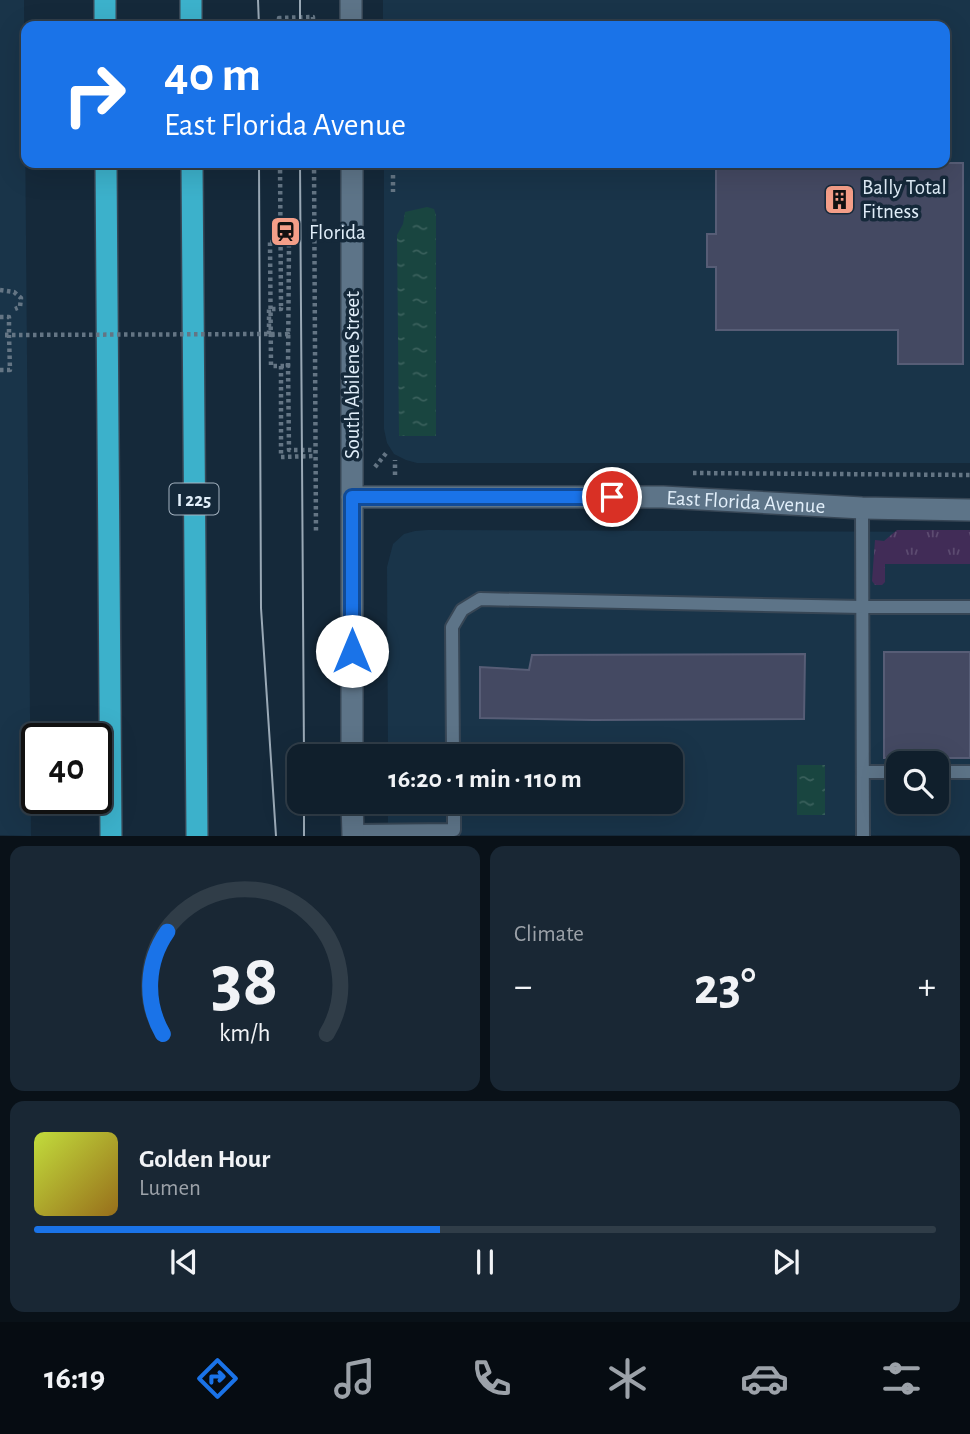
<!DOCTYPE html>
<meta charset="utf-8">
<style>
:root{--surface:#101f2c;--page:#192734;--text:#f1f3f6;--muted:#9ca2a9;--line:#303d48;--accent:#1a73e8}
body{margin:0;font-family:"Alegreya Sans",sans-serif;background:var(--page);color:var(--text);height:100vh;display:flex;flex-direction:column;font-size:26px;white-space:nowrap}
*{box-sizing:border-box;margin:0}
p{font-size:23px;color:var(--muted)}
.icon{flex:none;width:38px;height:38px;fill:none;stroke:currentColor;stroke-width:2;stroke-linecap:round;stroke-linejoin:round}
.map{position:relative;height:836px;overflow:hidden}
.details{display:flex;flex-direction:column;gap:10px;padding:10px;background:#091118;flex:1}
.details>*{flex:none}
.banner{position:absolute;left:21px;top:21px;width:929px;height:147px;border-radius:14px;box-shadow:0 7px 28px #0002,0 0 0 2px var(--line);background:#1a73e8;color:#fff;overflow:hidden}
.controls{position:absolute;left:886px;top:751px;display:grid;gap:14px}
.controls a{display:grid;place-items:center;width:63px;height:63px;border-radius:14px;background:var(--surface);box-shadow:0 7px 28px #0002,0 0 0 2px var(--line);font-size:35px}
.speed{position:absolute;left:21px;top:723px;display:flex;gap:14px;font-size:35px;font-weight:700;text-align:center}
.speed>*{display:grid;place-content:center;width:91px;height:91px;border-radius:50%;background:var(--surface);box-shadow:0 7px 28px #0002,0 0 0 2px var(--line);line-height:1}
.speed .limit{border:4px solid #111;border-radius:10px;background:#fff;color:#111}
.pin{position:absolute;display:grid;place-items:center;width:60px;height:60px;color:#fff;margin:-30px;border:4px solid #fff;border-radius:50%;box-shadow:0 2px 7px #0007}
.me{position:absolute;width:77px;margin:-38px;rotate:0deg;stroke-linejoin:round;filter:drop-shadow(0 0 5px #0008)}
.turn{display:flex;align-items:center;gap:24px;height:147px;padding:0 28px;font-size:32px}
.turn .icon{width:91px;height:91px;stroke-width:2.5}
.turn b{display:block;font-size:49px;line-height:60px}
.big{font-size:52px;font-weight:600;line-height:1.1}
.details .card{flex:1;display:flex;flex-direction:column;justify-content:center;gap:10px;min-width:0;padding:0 24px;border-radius:14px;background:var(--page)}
.details .dial{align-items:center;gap:0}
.dial svg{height:182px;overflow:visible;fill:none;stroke:var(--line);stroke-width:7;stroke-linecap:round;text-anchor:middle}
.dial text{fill:var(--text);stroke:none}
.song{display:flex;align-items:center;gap:21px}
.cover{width:84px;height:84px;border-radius:10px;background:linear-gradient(135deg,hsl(70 70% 55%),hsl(40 70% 35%))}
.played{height:7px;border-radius:4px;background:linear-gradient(90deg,var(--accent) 45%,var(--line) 45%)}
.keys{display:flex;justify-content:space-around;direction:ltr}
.heat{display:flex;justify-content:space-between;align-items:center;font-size:38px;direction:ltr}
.details .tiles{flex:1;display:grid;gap:10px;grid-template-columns:1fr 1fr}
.card:last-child{grid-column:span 2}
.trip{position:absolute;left:287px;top:744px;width:396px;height:70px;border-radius:14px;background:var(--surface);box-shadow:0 7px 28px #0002,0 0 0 2px var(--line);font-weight:600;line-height:70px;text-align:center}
.tabs{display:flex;height:112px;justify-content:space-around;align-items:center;background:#060c12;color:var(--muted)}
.tabs .icon{width:49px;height:49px}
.tabs .selected{color:var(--accent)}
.tabs b{font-size:32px;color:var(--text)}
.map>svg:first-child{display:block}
.built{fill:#193449;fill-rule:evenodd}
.grass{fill:url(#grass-tufts)}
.water{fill:url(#water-ripples)}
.building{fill:#444962;stroke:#575d76;stroke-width:2}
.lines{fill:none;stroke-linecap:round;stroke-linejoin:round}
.lane-casing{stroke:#374655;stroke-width:16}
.secondary-casing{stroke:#374655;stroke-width:24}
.highway-casing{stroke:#374655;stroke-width:24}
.path{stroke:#647584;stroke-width:4.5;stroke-dasharray:3.5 3.5;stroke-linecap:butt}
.lane{stroke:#5d7488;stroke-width:12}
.secondary{stroke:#5d7488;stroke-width:21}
.highway{stroke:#3cb1cb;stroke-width:21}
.tram{stroke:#9aa9b6;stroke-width:2}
.path-bridge{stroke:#647584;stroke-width:4.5;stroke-dasharray:3.5 3.5;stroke-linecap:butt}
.route-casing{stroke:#114b97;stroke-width:18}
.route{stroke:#1a73e8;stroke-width:12}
.labels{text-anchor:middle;stroke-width:7;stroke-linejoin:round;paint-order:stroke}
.shield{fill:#15293a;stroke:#a4b3c0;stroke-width:2}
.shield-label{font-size:19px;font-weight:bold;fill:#e1eef9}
.poi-label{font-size:21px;fill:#e1eef9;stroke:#15293a;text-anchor:start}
.street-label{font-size:21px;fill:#e1eef9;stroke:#15293a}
</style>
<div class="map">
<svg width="970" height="836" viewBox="0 0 970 836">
<defs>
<pattern id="grass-tufts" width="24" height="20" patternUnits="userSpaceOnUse" patternTransform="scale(1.75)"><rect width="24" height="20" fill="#412c57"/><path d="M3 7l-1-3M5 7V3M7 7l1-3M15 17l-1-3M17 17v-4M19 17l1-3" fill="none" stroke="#5c4b70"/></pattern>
<pattern id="water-ripples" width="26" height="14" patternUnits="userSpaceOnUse" patternTransform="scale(1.75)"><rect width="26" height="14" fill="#194540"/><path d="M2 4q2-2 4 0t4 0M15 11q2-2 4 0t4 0" fill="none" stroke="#3a605c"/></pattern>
</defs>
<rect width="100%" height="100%" fill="#15293a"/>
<!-- built -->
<g class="built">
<polygon points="0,0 24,0 31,836 0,835"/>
<polygon points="383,0 970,0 970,463 417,463 406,460 394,454 387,443 384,429 384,163 945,163 945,26 383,26"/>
<path d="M428 530 970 532V835H388V802H670V756H388L387 567 393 544 404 534 415 531ZM898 763H936V802H898Z"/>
</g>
<!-- grass -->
<polygon class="grass" points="897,530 970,530 970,564 885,564 885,582 882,585 875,585 872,581 875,540 884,541"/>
<!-- water -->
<g class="water">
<polygon points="427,207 434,209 436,215 436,436 399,436 397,235 403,224 405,212"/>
<rect x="797" y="765" width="28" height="50"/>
</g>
<!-- building -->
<g class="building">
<polygon points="716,163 963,163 963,364 898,364 898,330 716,330 716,267 707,267 707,234 716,234"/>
<rect x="884" y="652" width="86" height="106"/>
<polygon points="805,654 804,719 593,720 480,718 480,667 529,670 532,655"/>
</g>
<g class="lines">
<defs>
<g id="lane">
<polyline points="862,508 863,836"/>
<polyline points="453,756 452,627 462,610 480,599 862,607 970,607"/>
<polyline points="863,772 898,772"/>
<polyline points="936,772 970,772"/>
<polyline points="353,831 454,830 454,802"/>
</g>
<g id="secondary">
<polyline points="351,0 351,26"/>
<polyline points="352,163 352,756"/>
<path id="s1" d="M352 497H663L862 508 970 510"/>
<polyline points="352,802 353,836"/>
</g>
<g id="highway">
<polyline points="105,0 105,26"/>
<polyline points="191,0 191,26"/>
<polyline points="106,163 111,836"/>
<polyline points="192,163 197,836"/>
</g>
</defs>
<!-- lane casing -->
<use href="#lane" class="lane-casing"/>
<!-- secondary casing -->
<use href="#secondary" class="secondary-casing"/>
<!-- highway casing -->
<use href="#highway" class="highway-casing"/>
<!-- path -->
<g class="path">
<polyline points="279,26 279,18 313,17 313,26"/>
<polyline points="280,163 281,306"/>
<polyline points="314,163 316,534"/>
<polyline points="393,175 393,192"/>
<polygon points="270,242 289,242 288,366 271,366"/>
<polyline points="0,290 14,292 21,298 20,307 15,309"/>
<polyline points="0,317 9,317 9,335 5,335"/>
<polyline points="271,335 288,334 288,338"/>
<polyline points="288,364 289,450 315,450"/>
<polyline points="281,366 281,457 315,456"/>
<polyline points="0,370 10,370 9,335"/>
<polyline points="375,467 387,452"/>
<polyline points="693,473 970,475"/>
<polyline points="395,475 395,460"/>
<polyline points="386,802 386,815"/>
</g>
<!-- lane -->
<use href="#lane" class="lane"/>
<!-- secondary -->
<use href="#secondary" class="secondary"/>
<!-- highway -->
<use href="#highway" class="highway"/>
<!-- tram -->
<g class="tram">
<polyline points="258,0 259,26"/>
<polyline points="300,0 300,26"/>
<polyline points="259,163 261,608 276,836"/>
<polyline points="300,163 304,756"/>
<polyline points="304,802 304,836"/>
</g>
<!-- path-bridge -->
<g class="path-bridge">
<polyline points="269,334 269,309 281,309 281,306"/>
<polyline points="5,335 275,334"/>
</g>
</g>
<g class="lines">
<defs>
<polyline id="route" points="352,651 352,497 612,497"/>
</defs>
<!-- route casing -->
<use href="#route" class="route-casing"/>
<!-- route -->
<use href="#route" class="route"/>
</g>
<!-- icons -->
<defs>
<symbol id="building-square" viewBox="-11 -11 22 22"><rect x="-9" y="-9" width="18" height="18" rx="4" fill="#f49e88" stroke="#15293a"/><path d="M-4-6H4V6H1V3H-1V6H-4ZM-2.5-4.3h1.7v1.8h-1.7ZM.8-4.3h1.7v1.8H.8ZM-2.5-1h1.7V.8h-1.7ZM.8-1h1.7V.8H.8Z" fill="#111"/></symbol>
<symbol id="station-square" viewBox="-11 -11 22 22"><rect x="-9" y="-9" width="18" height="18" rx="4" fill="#f49e88" stroke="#15293a"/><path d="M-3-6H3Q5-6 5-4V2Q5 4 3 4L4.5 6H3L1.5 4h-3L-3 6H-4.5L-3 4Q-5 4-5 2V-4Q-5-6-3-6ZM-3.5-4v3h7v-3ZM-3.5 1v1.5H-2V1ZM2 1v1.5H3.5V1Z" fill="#111"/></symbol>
</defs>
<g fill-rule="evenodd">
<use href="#building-square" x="822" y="182" width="35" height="35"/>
<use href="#station-square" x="268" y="214" width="35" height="35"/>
</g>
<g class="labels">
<!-- shield labels -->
<rect class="shield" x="169.5" y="483.5" width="49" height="31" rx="5"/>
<g class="shield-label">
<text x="194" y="506">I 225</text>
</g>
<!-- poi labels -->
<g class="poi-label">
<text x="862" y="194">Bally Total<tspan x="862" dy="24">Fitness</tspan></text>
<text x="309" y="239">Florida</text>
</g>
<!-- street labels -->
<g class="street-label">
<text transform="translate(352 375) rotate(-90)" y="7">South Abilene Street</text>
<text dy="7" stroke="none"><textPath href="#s1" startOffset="394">East Florida Avenue</textPath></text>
</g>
</g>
</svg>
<div class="controls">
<a><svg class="icon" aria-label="search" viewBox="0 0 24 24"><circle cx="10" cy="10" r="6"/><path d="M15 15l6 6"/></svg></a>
</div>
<div class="speed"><div class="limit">40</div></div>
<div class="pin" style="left:612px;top:497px;background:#d93025"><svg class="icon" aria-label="arrive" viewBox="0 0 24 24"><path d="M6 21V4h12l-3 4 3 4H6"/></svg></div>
<svg class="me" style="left:352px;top:651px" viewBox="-20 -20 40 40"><circle r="19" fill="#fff"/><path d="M0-13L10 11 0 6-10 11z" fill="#1a73e8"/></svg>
<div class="trip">16:20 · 1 min · 110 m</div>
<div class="banner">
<div class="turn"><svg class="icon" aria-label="right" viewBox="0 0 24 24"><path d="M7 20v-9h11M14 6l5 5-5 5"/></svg><div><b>40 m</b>East Florida Avenue</div></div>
</div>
</div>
<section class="details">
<div class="tiles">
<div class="card dial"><svg viewBox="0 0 100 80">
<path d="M14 69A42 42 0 1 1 86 69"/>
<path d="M14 69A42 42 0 0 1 16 24" stroke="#1a73e8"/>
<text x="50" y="56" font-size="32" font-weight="700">38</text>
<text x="50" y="72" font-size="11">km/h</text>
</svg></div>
<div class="card"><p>Climate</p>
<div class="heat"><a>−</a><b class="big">23°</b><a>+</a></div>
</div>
<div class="card">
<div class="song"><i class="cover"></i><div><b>Golden Hour</b><p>Lumen</p></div></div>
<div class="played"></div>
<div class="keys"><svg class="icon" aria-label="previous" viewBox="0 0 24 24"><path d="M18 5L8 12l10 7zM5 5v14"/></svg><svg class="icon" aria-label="pause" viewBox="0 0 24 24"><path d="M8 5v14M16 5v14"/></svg><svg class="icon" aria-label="next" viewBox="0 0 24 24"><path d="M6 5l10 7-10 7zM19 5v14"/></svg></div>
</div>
</div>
</section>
<nav class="tabs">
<b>16:19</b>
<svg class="icon selected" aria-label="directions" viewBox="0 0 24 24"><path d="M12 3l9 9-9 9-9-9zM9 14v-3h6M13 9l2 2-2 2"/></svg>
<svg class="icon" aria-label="music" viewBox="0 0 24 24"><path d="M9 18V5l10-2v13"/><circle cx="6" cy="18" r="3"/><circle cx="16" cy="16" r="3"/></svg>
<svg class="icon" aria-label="phone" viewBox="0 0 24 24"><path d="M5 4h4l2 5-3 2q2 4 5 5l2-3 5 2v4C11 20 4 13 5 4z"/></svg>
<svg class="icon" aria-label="climate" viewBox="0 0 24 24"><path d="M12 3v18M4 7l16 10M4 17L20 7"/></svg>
<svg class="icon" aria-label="car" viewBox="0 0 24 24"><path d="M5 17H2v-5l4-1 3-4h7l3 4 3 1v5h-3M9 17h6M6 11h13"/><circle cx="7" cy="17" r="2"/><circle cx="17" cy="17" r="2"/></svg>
<svg class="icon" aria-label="filters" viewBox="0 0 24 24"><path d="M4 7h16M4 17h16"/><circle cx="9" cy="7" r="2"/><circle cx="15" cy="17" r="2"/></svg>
</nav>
